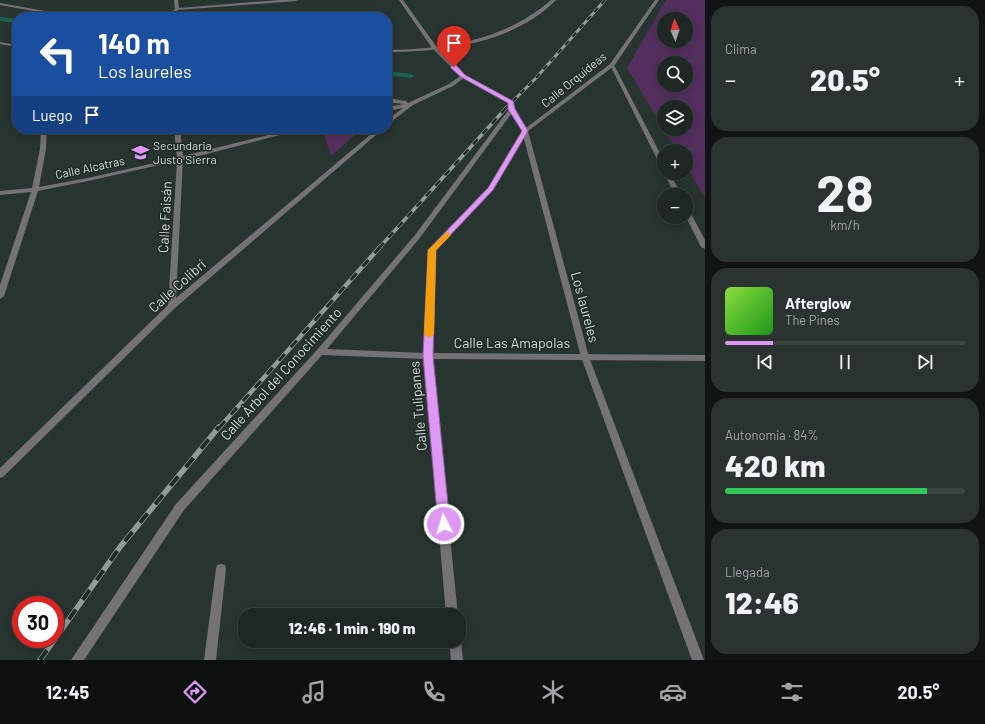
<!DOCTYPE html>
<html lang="es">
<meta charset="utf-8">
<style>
:root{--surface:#1e2723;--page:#2b3330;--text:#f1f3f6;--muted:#a1a5a6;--line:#3c4441;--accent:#de98f3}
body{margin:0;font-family:Barlow,sans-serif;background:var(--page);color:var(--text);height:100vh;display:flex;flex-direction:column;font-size:15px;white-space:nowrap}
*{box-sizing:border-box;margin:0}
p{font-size:13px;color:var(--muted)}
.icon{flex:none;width:22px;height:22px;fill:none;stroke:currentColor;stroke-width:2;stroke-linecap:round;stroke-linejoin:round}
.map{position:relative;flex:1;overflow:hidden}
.sheet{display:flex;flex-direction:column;gap:6px;padding:6px;background:#101513;width:280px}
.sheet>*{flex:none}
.top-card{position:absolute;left:12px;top:12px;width:380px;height:122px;border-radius:16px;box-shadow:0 2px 10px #0003,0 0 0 1px var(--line);background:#1a4fa0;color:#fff;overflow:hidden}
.needle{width:26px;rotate:358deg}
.tools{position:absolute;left:657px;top:12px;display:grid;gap:8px}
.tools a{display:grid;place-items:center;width:36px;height:36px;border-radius:50%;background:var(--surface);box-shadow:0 2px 10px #0003,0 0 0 1px var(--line);font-size:20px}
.speed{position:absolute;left:12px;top:596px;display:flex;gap:8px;font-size:20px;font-weight:700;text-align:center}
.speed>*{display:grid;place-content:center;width:52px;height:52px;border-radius:50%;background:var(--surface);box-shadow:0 2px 10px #0003,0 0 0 1px var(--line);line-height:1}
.speed .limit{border:6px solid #d22;background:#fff;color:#111}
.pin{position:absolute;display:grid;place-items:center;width:34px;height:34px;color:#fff;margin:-41px -17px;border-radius:50% 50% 50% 0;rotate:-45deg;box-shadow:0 0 4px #0007}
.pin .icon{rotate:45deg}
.me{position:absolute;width:44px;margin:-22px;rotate:355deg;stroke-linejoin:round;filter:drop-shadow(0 0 3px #0008)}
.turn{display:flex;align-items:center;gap:14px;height:84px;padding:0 20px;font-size:18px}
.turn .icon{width:52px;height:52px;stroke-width:2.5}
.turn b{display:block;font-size:28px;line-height:34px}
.then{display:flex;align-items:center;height:38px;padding:0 20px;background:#0003;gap:8px;font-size:15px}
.big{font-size:30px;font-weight:800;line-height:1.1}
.sheet .tile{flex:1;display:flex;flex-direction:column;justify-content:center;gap:6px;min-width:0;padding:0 14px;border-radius:16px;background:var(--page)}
.sheet .dial{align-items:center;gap:0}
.dial b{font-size:52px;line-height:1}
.song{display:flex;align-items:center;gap:12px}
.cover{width:48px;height:48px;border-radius:6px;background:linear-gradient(135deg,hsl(90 70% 55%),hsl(120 70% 35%))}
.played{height:4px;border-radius:2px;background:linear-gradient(90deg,var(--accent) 20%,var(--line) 20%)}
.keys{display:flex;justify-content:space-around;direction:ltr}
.heat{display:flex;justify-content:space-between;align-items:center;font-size:22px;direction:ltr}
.charge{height:6px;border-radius:3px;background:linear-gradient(90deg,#34c759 84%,var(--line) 0)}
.trip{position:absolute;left:238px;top:608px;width:228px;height:40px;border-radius:16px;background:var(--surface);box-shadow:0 2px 10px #0003,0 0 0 1px var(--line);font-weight:800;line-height:40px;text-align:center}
.tab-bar{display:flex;height:64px;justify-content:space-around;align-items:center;background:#0c100e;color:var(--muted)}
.tab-bar .icon{width:28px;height:28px}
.tab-bar .active{color:var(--accent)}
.tab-bar b{font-size:18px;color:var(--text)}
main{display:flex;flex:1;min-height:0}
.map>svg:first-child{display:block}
.green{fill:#542f5e;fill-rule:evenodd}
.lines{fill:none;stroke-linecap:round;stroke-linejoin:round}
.stream{fill:#186450;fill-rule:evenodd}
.minor{fill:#757276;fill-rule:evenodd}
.tertiary{fill:#757276;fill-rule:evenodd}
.rail-far3-casing{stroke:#929b97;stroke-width:3}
.rail-far2-casing{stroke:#929b97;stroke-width:3.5}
.rail-far1-casing{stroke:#929b97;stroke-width:4.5}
.rail-casing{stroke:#929b97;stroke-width:5.5}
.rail-far3{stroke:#1e2a26;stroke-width:2;stroke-dasharray:5.5;stroke-linecap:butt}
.rail-far2{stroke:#1e2a26;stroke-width:2.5;stroke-dasharray:7;stroke-linecap:butt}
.rail-far1{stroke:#1e2a26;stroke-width:3;stroke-dasharray:9;stroke-linecap:butt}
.rail{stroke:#1e2a26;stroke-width:4;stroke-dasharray:12;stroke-linecap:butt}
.route{fill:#de98f3;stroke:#90639e}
.slow{fill:#f59e0b}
.labels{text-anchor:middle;stroke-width:3;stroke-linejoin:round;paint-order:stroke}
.far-street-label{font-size:12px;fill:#d7dedb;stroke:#1e2a26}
.far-poi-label{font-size:12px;fill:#d7dedb;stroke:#1e2a26;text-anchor:start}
.street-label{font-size:14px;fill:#d7dedb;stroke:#1e2a26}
</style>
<main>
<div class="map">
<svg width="705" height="660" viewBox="0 0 705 660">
<rect width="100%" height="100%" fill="#28342f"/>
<!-- green -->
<g class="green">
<path d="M666 0H705V198L686 166V151H677L627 68ZM664 19H686V41H664ZM664 63H686V85H664ZM664 107H686V129H664Z"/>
<polygon points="356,129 361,129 331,156 324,135"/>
</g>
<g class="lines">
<!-- stream -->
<g class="stream">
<polygon points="0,17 17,19 17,23 0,21"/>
<polygon points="387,71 411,74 414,76 411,78 387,75"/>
</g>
<!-- minor -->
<g class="minor">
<polygon points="174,0 178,0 179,8 279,0 298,0 296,1 178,10 170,17 165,17 175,9"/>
<path d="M551 0H556C514 43 444 52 387 52V50C447 49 505 40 551 0Z"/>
<polygon points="0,3 74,16 76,17 66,17 0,5"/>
<polygon points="0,42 17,45 17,47 0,44"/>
<polygon points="610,64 614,65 664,161 664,169 661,167 610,65"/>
<polygon points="463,74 466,76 465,77 453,86 413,105 387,125 387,120 403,108 387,111 387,107 404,104 387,102 387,98 406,101 408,103 449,84"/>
<polygon points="512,107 514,108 514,110 419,239 327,349 424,353 428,250 488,188 522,131 525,129 528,131 493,190 436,251 432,353 705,355 705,361 432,359 458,615 446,615 424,359 322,355 184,510 84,660 71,660 176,504 317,350 415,235 510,108"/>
<polygon points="41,129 47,129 46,149 39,187 88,178 177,158 174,129 180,129 183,156 293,129 303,129 183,160 176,298 377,129 383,129 175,308 3,477 0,478 0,468 168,305 177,161 88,181 38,191 4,296 0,299 0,285 31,192 0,195 0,191 32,188 40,149"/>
<polygon points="664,173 670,173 681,195 675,195"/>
<polygon points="686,208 689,210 705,240 705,249 701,247 686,217"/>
<polygon points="221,564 225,565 226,569 216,660 204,660 216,569 217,565"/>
<polygon points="459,637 461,641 463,660 451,660 449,641 459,641"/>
</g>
<!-- tertiary -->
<polygon class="tertiary" points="399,0 403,0 436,46 465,75 513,101 515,109 526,128 610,64 655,0 659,0 614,66 528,131 589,357 704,660 692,660 581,357 522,131 509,109 508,103 461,77 432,48"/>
<defs>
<polyline id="rail-far3" points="505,109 536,78 605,0"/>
<polyline id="rail-far2" points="379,248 506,108"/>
<polyline id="rail-far1" points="219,428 380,247"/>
<g id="rail">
<polyline points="55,639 120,547 219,427"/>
<polyline points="40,660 55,639"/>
</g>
</defs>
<!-- rail-far3 casing -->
<use href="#rail-far3" class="rail-far3-casing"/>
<!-- rail-far2 casing -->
<use href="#rail-far2" class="rail-far2-casing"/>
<!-- rail-far1 casing -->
<use href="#rail-far1" class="rail-far1-casing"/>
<!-- rail casing -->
<use href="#rail" class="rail-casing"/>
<!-- rail-far3 -->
<use href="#rail-far3" class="rail-far3"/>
<!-- rail-far2 -->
<use href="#rail-far2" class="rail-far2"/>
<!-- rail-far1 -->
<use href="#rail-far1" class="rail-far1"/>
<!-- rail -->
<use href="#rail" class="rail"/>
</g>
<!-- route -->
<polygon class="route" points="451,65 456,65 465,75 513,101 515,109 528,131 493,190 436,250 433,356 450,524 448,528 444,529 440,528 438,524 423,356 428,250 488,188 522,131 508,109 508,103 461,77 451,68"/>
<!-- slow -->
<polygon class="slow" points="447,232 451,235 436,250 434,334 429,338 424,334 428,250"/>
<!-- icons -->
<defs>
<symbol id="school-bare" viewBox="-9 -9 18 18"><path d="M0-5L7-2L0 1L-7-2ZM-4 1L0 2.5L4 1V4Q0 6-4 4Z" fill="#de98f3" stroke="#1e2a26" stroke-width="2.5" paint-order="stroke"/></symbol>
</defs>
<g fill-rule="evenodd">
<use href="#school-bare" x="128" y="140" width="25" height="25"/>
</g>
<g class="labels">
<!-- far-street labels -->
<g class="far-street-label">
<text transform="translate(574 80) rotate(-39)" y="4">Calle Orquídeas</text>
<text transform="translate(90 168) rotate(-12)" y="4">Calle Alcatras</text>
</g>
<!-- far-poi labels -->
<g class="far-poi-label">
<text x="153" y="150">Secundaria<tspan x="153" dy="14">Justo Sierra</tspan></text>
</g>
<!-- street labels -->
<g class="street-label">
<text transform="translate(165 217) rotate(-87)" y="5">Calle Faisán</text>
<text transform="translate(177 286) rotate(-42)" y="5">Calle Colibrí</text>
<text transform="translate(585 307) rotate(75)" y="5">Los laureles</text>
<text x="512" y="348">Calle Las Amapolas</text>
<text transform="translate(281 374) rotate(-48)" y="5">Calle Árbol del Conocimiento</text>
<text transform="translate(418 406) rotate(-95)" y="5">Calle Tulipanes</text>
</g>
</g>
</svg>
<div class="tools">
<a><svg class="needle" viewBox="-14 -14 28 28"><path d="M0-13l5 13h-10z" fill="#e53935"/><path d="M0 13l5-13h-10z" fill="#a1a5a6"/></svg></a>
<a><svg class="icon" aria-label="search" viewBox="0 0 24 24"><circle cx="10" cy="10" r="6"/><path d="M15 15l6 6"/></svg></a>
<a><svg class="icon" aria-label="layers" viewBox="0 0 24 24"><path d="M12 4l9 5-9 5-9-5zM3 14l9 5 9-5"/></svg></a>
<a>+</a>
<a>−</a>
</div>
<div class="speed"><div class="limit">30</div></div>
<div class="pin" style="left:454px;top:67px;background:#d93025"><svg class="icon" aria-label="arrive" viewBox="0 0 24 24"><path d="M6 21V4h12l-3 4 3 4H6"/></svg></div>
<svg class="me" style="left:444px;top:524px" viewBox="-20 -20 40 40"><circle r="17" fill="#de98f3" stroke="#fff" stroke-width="3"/><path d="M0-11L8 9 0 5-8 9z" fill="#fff"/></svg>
<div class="trip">12:46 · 1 min · 190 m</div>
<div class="top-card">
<div class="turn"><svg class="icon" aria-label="left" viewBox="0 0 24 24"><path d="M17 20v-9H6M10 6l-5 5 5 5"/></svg><div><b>140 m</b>Los laureles</div></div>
<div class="then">Luego<svg class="icon" aria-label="arrive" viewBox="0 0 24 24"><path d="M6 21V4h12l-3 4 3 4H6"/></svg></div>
</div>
</div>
<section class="sheet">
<div class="tile"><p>Clima</p>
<div class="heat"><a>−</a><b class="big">20.5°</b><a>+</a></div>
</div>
<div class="tile dial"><b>28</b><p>km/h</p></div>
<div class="tile">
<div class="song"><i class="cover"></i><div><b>Afterglow</b><p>The Pines</p></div></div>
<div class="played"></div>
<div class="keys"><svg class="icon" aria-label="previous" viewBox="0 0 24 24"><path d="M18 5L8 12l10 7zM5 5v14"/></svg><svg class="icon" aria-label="pause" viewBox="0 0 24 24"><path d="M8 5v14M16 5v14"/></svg><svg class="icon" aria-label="next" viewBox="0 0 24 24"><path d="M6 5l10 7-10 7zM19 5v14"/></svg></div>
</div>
<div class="tile"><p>Autonomía · 84%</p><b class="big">420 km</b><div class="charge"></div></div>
<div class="tile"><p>Llegada</p><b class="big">12:46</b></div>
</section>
</main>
<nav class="tab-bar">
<b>12:45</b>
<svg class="icon active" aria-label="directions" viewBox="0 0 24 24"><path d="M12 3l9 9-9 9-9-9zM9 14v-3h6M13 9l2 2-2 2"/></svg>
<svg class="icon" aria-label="music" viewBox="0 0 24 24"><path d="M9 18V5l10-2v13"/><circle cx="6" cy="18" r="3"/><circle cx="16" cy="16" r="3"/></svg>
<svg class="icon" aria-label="phone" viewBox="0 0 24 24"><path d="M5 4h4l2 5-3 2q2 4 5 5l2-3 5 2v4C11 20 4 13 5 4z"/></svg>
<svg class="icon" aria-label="climate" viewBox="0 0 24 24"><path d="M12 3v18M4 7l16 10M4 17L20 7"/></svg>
<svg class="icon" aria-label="car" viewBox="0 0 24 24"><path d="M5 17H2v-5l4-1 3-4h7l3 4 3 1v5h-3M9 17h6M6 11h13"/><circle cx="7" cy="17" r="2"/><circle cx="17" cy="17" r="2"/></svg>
<svg class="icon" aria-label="filters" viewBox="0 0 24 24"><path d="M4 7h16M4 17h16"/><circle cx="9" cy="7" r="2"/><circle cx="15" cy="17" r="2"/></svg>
<b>20.5°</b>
</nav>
